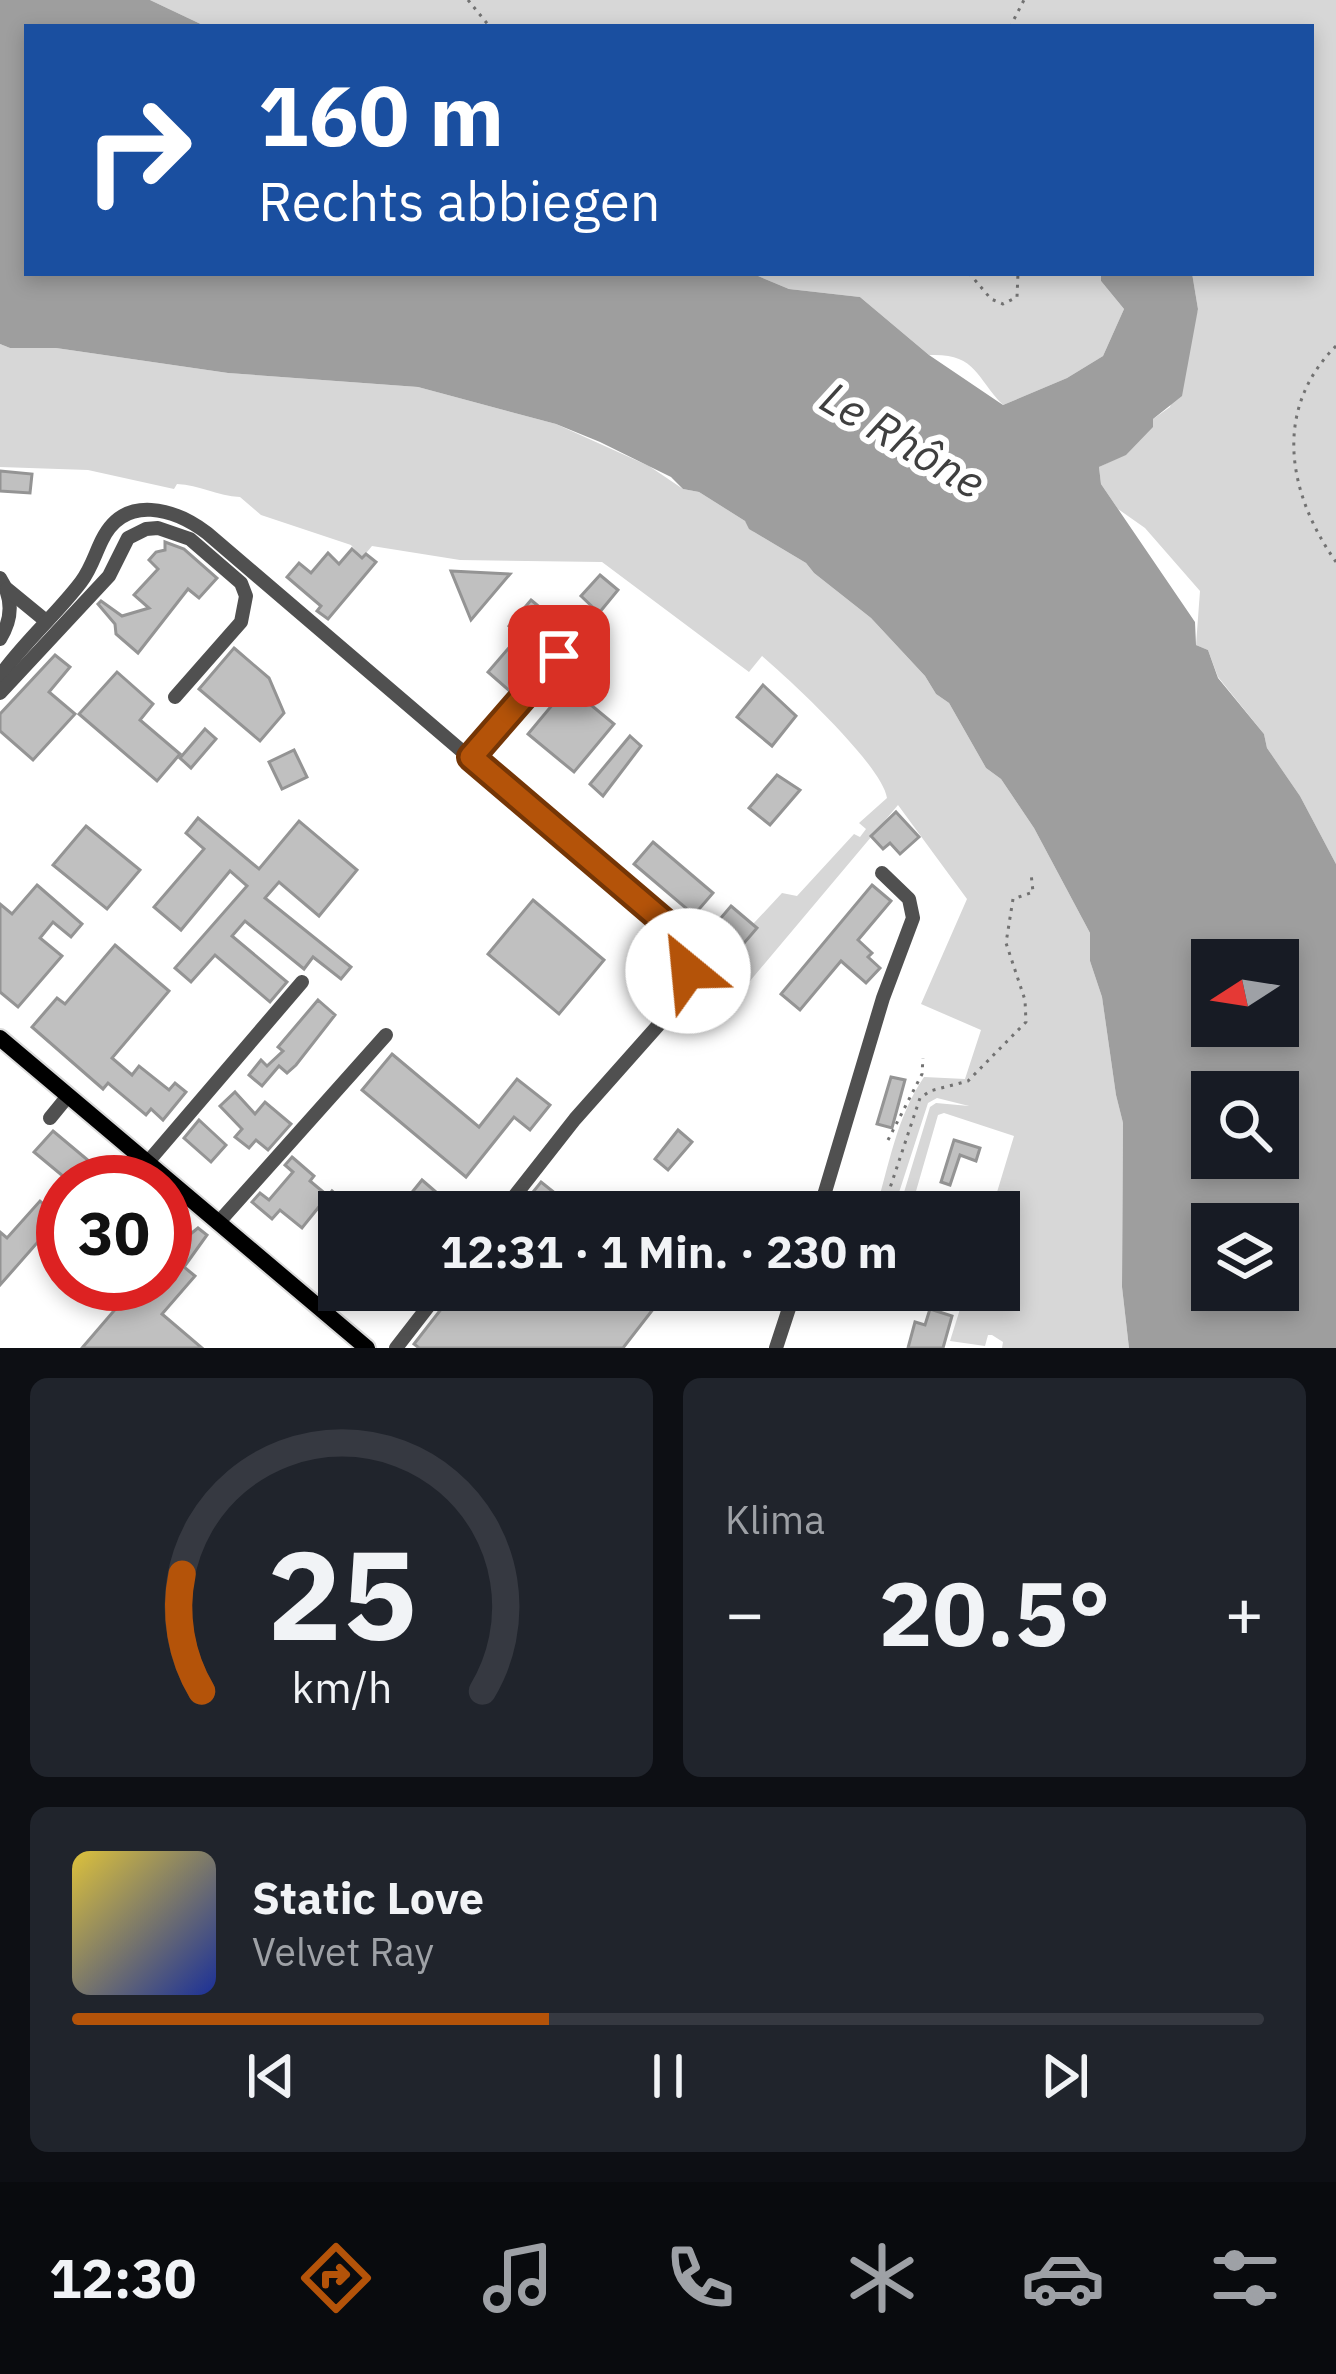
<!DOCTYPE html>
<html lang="de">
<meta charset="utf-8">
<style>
:root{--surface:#171b24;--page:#20242c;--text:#f1f3f6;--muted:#9ea1a6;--line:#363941;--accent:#b45309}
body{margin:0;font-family:"IBM Plex Sans",sans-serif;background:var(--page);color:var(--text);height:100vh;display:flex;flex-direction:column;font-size:45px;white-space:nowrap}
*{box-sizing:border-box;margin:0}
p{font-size:39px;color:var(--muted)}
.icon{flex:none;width:66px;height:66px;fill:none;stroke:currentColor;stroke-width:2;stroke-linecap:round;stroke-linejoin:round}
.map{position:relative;height:1348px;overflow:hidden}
.panel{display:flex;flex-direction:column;gap:30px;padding:30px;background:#0d0f14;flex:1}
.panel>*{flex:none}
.guide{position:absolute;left:24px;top:24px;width:1290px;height:252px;border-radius:0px;box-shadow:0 6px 18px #0003;background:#1a4fa0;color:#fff;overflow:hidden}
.needle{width:78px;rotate:258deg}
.tools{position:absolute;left:1191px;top:939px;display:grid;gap:24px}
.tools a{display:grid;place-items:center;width:108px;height:108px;border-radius:0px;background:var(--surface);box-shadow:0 6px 18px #0003;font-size:60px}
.speed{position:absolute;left:36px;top:1155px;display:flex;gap:24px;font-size:60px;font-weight:700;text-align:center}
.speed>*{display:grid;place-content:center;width:156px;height:156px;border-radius:50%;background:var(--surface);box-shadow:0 6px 18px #0003;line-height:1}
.speed .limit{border:18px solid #d22;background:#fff;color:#111}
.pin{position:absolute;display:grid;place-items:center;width:102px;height:102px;color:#fff;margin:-51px;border-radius:24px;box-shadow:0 6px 18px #0006}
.me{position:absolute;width:132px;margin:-66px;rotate:332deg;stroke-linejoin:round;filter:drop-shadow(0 0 9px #0008)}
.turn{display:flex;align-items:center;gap:42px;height:252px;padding:0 36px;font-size:54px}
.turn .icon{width:156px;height:156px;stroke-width:2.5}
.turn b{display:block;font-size:84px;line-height:102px}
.big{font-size:90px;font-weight:700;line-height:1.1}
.panel .card{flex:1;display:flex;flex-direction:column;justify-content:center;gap:18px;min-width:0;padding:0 42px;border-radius:18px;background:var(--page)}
.panel .dial{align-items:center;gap:0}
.dial svg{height:312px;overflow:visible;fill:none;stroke:var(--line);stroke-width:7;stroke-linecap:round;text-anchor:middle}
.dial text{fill:var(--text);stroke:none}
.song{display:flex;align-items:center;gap:36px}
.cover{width:144px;height:144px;border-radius:18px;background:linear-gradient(135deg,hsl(50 70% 55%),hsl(230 70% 35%))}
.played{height:12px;border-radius:6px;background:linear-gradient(90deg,var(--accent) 40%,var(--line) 40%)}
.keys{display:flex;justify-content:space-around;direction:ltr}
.heat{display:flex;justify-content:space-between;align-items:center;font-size:66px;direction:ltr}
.panel .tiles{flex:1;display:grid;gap:30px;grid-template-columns:1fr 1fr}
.card:last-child{grid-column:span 2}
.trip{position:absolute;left:318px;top:1191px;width:702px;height:120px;border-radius:0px;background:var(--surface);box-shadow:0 6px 18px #0003;font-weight:700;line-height:120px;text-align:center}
.dock{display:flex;height:192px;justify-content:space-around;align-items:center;background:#090b0e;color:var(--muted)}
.dock .icon{width:84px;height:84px}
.dock .selected{color:var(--accent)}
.dock b{font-size:54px;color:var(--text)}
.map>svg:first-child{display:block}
.green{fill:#d7d7d7}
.water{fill:#9e9e9e;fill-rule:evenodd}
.building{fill:#c0c0c0;stroke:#949494;stroke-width:3}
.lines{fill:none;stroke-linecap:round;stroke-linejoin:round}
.major-casing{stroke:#dbdbdb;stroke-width:20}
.path{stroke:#727272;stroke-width:3;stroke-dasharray:3 6;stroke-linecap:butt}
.minor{stroke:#505050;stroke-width:14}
.major{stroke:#000;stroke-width:16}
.route-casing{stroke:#753606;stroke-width:30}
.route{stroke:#b45309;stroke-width:21}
.labels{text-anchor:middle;stroke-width:12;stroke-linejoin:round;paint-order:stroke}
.water-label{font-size:45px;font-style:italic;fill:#3f3f3f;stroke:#fff}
</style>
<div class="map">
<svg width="1336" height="1348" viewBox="0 0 1336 1348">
<rect width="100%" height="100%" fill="#fff"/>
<!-- green -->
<g class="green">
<polygon points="150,0 1336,0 1336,864 1300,796 1267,748 1264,734 1218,677 1208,650 1196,645 1200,591 1145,528 1118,509 1101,484 1099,467 1126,454 1153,419 1170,407 1198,309 1192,273 1311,273 1311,27 207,27"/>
<path d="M751 273H1101V281L1124 309 1103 356 1067 378 1003 405C975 376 976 353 929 355L860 297 789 289Z"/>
<path d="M0 344 10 348H56L228 373 418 387 556 424 649 466 683 489 699 492 745 521 754 532 806 563 814 573 871 618 925 676 936 694 949 703 986 768 1001 779 1034 828 1090 933V961L1102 997 1116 1095 1123 1123 1122 1287 1129 1348H1002L1003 1342 992 1335H988L985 1346 950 1341 966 1290H999V1212H991L1014 1136 944 1113 938 1115 910 1212H898L930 1107 936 1103 969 1106 937 1098 928 1103 894 1208 875 1212C889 1166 896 1118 924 1077L965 1079 981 1030 921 1004 967 899 898 805 750 981 727 968 757 929 753 924 782 893 797 896 854 834 860 837 866 829 859 823 887 798C882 765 790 680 762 656L749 672 602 562 460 560 372 546 362 558 351 545 261 515 240 497C218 496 199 485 177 484L174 489 88 470 0 467Z"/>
</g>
<!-- water -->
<path class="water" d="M0 0H150L207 27H27V273H751L789 289 860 297 929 355 1003 405 1067 378 1103 356 1124 309 1101 281V273H1192L1198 309 1182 396 1153 419V427L1126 455 1099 467 1101 484 1195 622 1196 645 1208 650 1218 678 1264 734 1267 748 1300 796 1336 864V1348H1129L1122 1287 1123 1123 1116 1095 1102 997 1090 961V933L1034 828 1001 779 986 768 949 703 936 694 925 676 871 618 814 573 806 563 749 529 745 521 699 492 683 489 671 477 600 442 556 424 418 387 228 373 56 348H10L0 344ZM1212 960H1278V1026H1212ZM1212 1092H1278V1158H1212ZM1212 1224H1278V1290H1212Z"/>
<!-- building -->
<g class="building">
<polygon points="0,471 32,474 30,493 0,491"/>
<polygon points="165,542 184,549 217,578 199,598 188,589 138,653 116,634 115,624 98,604 101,601 122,616 149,608 134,595 158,569 149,560 156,552 165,550"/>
<polygon points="352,549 362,558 366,554 376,562 328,619 317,611 321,606 287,577 299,563 311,573 328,553 339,564"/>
<polygon points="451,571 510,574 471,620"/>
<polygon points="600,575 618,590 599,613 581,596"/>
<polygon points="531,600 561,625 545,644 551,648 512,693 488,672 520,635 509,626"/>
<polygon points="234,648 269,678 284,713 260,741 199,689"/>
<polygon points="55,655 70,667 49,692 75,714 33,760 0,731 0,714"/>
<polygon points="117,672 153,704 140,720 180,754 157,781 79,714"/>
<polygon points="763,685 796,716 772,746 737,717"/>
<polygon points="568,686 614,724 574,772 528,734"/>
<polygon points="205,729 216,739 191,768 180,758"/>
<polygon points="630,736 641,746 603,796 590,784"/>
<polygon points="294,750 307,777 282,789 269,762"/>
<polygon points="777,775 800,790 770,825 749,808"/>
<polygon points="896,812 919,837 900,854 890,843 883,849 871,836"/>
<polygon points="198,818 259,869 299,821 357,870 319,916 279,882 265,898 351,967 341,979 313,957 304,969 245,921 232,936 287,982 270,1002 215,955 191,982 175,968 247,886 230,871 181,930 154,907 204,849 186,833"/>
<polygon points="86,826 140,870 107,909 53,865"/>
<polygon points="653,842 713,893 694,915 634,864"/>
<polygon points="37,885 82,924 71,937 53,922 40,938 62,956 18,1007 0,992 0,904 12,914"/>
<polygon points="872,885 891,901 858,940 872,953 868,957 880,968 866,983 841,961 800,1010 781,994"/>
<polygon points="533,900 604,960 559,1014 488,954"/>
<polygon points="731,906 757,928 740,948 714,926"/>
<polygon points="115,945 169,991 112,1058 132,1075 139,1066 169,1090 175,1083 186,1092 163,1120 151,1109 146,1115 108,1083 103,1089 32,1027 57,998 65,1004"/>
<polygon points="318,1000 335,1015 296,1065 287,1073 279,1066 262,1086 249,1075 261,1060 267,1066 283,1051 278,1047"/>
<polygon points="392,1054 479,1127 517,1079 550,1105 530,1130 514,1117 466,1177 362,1090"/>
<polygon points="891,1077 905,1080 892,1128 877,1124"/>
<polygon points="235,1092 255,1114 265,1102 291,1124 268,1150 256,1140 249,1148 235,1137 242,1129 220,1106"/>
<polygon points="199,1120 226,1145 211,1162 184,1138"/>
<polygon points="678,1130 692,1142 668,1170 655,1159"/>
<polygon points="53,1131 114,1182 70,1182 34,1152"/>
<polygon points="954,1140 980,1148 976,1161 960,1155 950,1185 941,1182"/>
<polygon points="292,1157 314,1176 310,1181 328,1196 332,1191 356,1212 339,1212 339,1226 318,1208 302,1228 280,1210 272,1219 252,1202 260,1193 269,1200 293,1172 285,1165"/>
<polygon points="422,1180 451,1205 446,1212 396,1212"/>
<polygon points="541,1182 556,1194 580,1212 517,1212"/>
<polygon points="40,1201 59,1218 0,1285 0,1232 7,1238"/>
<polygon points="165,1225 183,1240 198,1228 207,1235 184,1267 195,1276 162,1314 202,1348 82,1348 137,1284 165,1284"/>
<polygon points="456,1290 668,1290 623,1348 419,1348 414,1344"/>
<polygon points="930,1309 952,1316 943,1348 908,1348 915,1322 925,1325"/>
</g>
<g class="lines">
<defs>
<polyline id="major" points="0,1038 367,1348"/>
</defs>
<!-- major casing -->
<use href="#major" class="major-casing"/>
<!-- path -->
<g class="path">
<polyline points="468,0 490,27"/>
<polyline points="1010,27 1024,0"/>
<polyline points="969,273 991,299 1003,304 1017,297 1018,273"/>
<path d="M1336 346C1272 410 1288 494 1336 562"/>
<polyline points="888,1140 922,1074 923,1058"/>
<polyline points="882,1212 920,1098 930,1091 968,1081 1026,1022 1025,1000 1006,943 1013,899 1033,892 1031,873"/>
</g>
<!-- minor -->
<g class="minor">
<path d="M0 578C13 598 13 618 0 639"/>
<polyline points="7,589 46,621"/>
<path d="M0 676C24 642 56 615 81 582 91 569 95 554 102 540 125 493 175 509 207 533L671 930 682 946 688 971 678 1003 575 1119 502 1212"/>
<polyline points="0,693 109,576 128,538 146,529 158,528 190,539 241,583 246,596 241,622 175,697"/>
<polyline points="471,757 559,656"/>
<polyline points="50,1118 68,1096"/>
<polyline points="147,1163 302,982"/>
<polyline points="819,1212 883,998 913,918 909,899 882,873"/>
<polyline points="218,1223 386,1035"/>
<polyline points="396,1348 441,1290"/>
<polyline points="776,1348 795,1290"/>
</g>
<!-- major -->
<use href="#major" class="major"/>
</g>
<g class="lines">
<defs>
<polyline id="route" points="559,656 471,757 662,920 682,946 688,971"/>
</defs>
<!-- route casing -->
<use href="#route" class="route-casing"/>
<!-- route -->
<use href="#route" class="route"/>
</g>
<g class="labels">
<!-- water labels -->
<g class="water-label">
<text transform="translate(903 440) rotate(31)" y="16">Le Rhône</text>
</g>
</g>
</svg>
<div class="tools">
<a><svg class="needle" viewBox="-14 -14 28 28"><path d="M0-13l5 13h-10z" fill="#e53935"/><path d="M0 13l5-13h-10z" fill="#9ea1a6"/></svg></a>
<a><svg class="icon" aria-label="search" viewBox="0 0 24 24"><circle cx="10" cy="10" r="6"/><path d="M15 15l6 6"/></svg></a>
<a><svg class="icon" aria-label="layers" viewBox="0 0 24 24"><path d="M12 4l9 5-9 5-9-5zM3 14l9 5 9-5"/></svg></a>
</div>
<div class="speed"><div class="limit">30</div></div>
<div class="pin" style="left:559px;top:656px;background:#d93025"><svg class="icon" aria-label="arrive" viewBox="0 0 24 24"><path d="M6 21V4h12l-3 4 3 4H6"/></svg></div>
<svg class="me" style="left:688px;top:971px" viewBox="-20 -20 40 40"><circle r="19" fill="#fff"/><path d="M0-13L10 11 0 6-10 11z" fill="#b45309"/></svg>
<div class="trip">12:31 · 1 Min. · 230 m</div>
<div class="guide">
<div class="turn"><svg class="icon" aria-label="right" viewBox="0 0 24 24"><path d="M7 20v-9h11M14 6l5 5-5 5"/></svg><div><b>160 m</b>Rechts abbiegen</div></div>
</div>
</div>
<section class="panel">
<div class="tiles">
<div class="card dial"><svg viewBox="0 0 100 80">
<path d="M14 69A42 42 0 1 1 86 69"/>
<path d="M14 69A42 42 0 0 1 9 39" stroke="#b45309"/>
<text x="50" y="56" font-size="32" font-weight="700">25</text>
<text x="50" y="72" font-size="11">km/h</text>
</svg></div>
<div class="card"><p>Klima</p>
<div class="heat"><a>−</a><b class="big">20.5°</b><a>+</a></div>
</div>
<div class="card">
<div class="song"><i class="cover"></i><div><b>Static Love</b><p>Velvet Ray</p></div></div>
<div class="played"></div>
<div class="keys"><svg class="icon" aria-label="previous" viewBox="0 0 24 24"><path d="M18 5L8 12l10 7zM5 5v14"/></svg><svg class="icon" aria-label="pause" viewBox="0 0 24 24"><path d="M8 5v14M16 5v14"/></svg><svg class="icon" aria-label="next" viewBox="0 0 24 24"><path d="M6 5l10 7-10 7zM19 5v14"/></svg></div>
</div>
</div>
</section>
<nav class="dock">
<b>12:30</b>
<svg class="icon selected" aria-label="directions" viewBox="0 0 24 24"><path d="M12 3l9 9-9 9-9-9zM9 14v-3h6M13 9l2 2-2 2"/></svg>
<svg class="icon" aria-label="music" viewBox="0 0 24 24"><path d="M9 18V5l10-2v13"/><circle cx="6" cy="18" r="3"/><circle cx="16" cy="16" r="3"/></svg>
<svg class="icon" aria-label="phone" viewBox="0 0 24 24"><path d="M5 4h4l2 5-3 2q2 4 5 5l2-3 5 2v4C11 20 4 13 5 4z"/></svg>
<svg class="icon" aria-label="climate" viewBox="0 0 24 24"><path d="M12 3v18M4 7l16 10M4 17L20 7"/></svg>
<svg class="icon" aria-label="car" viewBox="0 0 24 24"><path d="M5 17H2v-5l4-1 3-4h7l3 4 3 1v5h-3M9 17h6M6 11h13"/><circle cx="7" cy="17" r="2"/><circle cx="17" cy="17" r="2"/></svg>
<svg class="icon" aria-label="filters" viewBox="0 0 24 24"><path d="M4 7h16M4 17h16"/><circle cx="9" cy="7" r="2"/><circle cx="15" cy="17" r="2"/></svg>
</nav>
